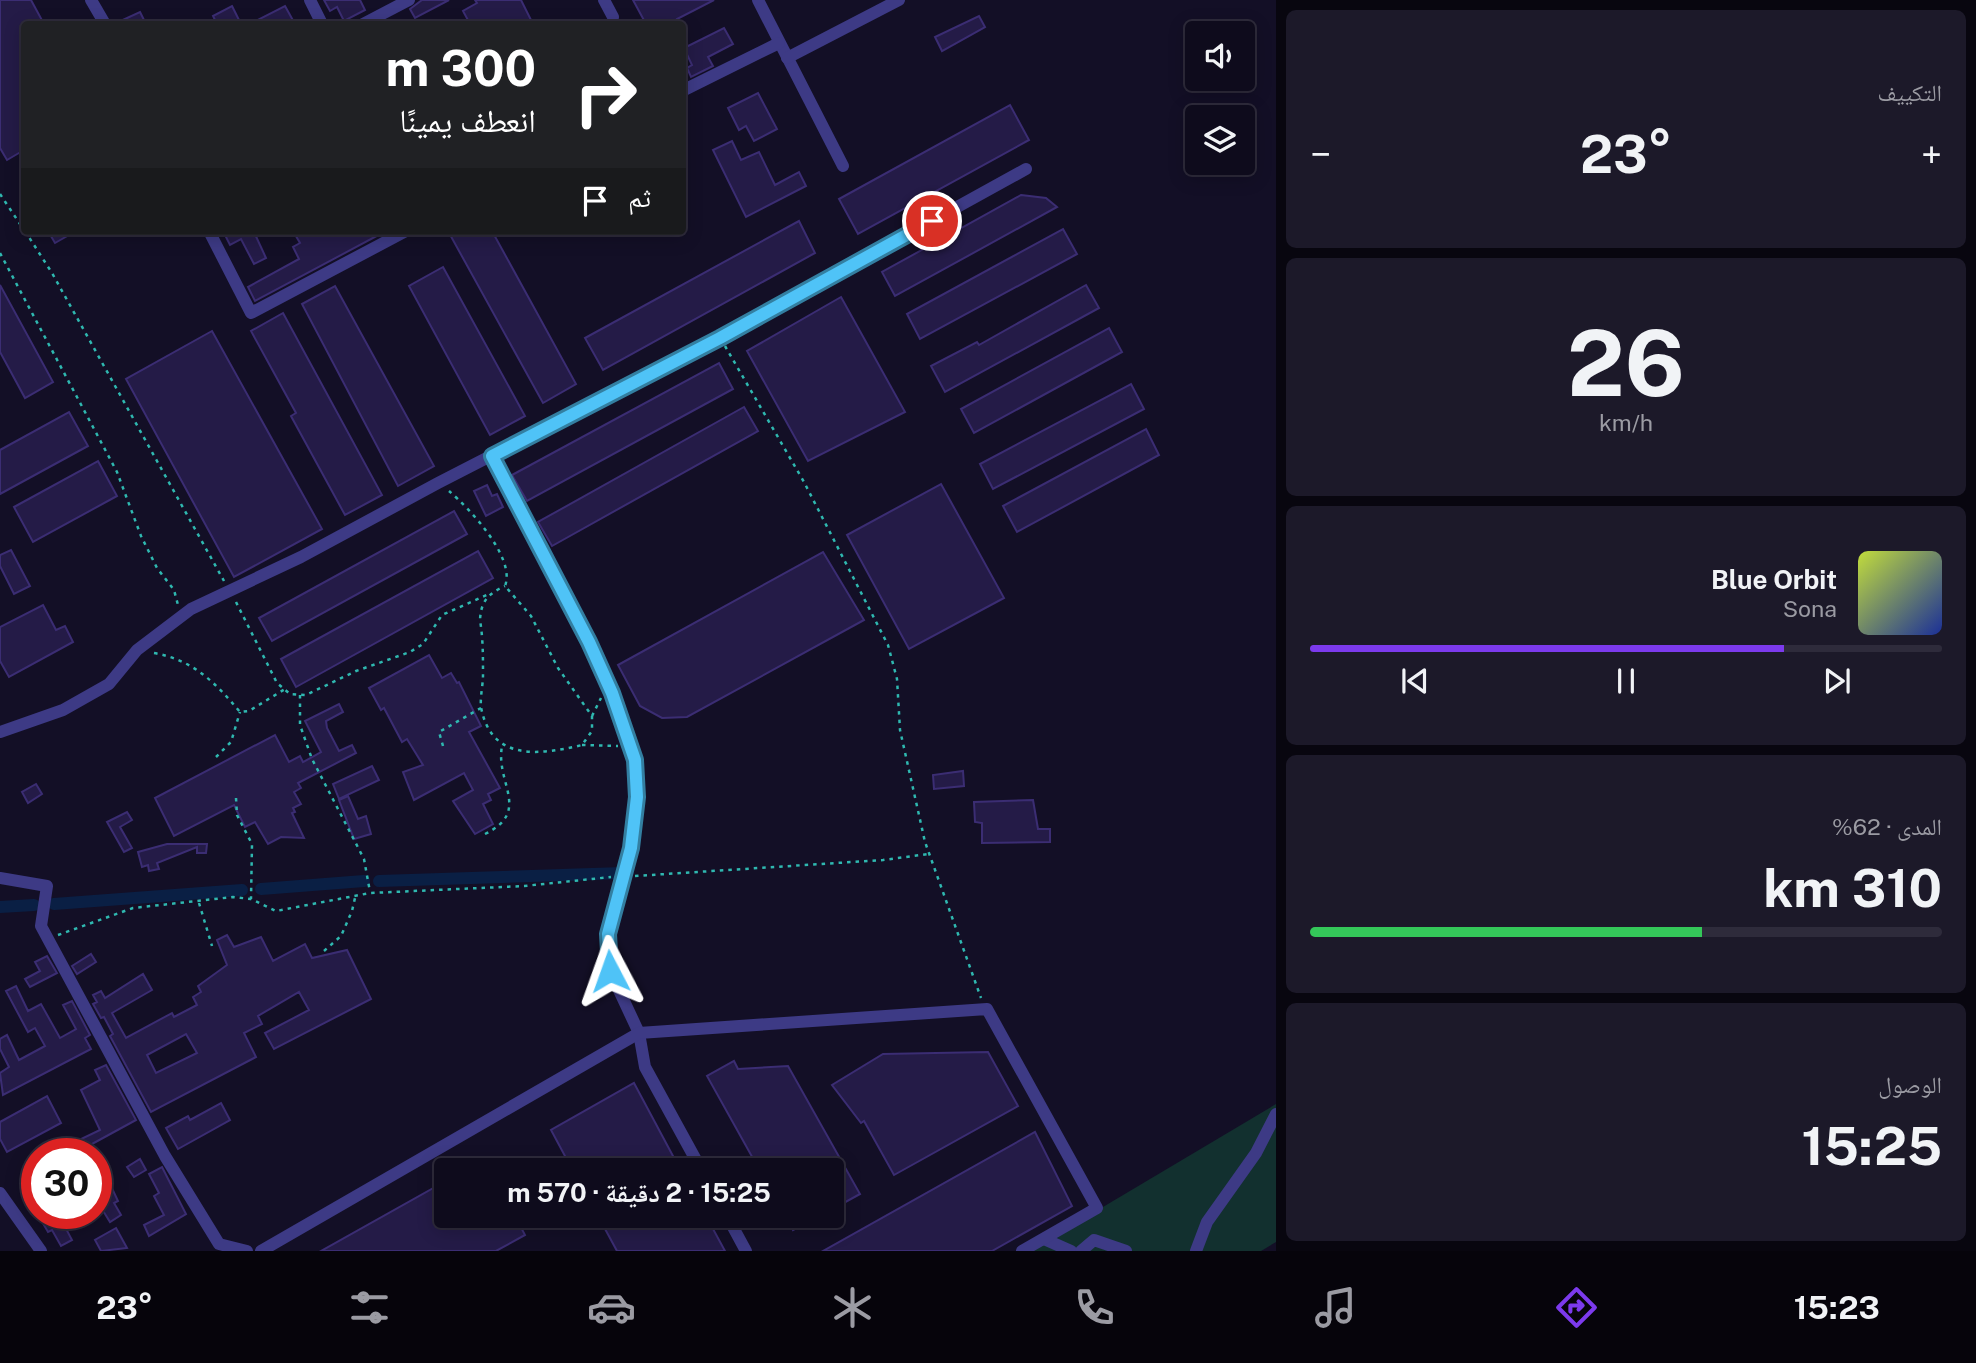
<!DOCTYPE html>
<html lang="ar">
<meta charset="utf-8">
<style>
:root{--surface:#0e0b1c;--page:#1c1929;--text:#f1f3f6;--muted:#9b9ba3;--line:#2e2b3b;--accent:#7c3aed}
body{margin:0;font-family:"Public Sans","Noto Naskh Arabic",sans-serif;background:var(--page);color:var(--text);direction:rtl;height:100vh;display:flex;flex-direction:column;font-size:26px;white-space:nowrap}
*{box-sizing:border-box;margin:0}
p{font-size:23px;color:var(--muted)}
.icon{flex:none;width:38px;height:38px;fill:none;stroke:currentColor;stroke-width:2;stroke-linecap:round;stroke-linejoin:round}
.map{position:relative;flex:1;overflow:hidden;direction:ltr}
.panel{display:flex;flex-direction:column;gap:10px;padding:10px;background:#08060f;width:700px}
.panel>*{flex:none}
.top-card{position:absolute;left:21px;top:21px;width:665px;height:214px;border-radius:7px;box-shadow:0 4px 18px #0003,0 0 0 2px var(--line);direction:rtl;background:#202124;color:#fff;overflow:hidden}
.controls{position:absolute;left:1185px;top:21px;display:grid;gap:14px}
.controls a{display:grid;place-items:center;width:70px;height:70px;border-radius:7px;background:var(--surface);box-shadow:0 4px 18px #0003,0 0 0 2px var(--line);font-size:35px}
.speed{position:absolute;left:21px;top:1138px;display:flex;gap:14px;font-size:35px;font-weight:700;text-align:center}
.speed>*{display:grid;place-content:center;width:91px;height:91px;border-radius:50%;background:var(--surface);box-shadow:0 4px 18px #0003,0 0 0 2px var(--line);line-height:1}
.speed .limit{border:10px solid #d22;background:#fff;color:#111}
.pin{position:absolute;display:grid;place-items:center;width:60px;height:60px;color:#fff;margin:-30px;border:4px solid #fff;border-radius:50%;box-shadow:0 2px 7px #0007}
.me{position:absolute;width:77px;margin:-38px;rotate:356deg;stroke-linejoin:round;filter:drop-shadow(0 0 5px #0008)}
.turn{display:flex;align-items:center;gap:24px;height:147px;padding:0 35px;font-size:32px}
.turn .icon{width:91px;height:91px;stroke-width:2.5}
.turn b{display:block;font-size:49px;line-height:60px}
.then{display:flex;align-items:center;height:66px;padding:0 35px;background:#0003;gap:14px;font-size:26px}
.big{font-size:52px;font-weight:700;line-height:1.1}
.panel .widget{flex:1;display:flex;flex-direction:column;justify-content:center;gap:10px;min-width:0;padding:0 24px;border-radius:10px;background:var(--page)}
.panel .dial{align-items:center;gap:0}
.dial b{font-size:91px;line-height:1}
.song{display:flex;align-items:center;gap:21px}
.cover{width:84px;height:84px;border-radius:10px;background:linear-gradient(135deg,hsl(70 70% 55%),hsl(230 70% 35%))}
.played{height:7px;border-radius:4px;background:linear-gradient(90deg,var(--accent) 75%,var(--line) 75%)}
.keys{display:flex;justify-content:space-around;direction:ltr}
.heat{display:flex;justify-content:space-between;align-items:center;font-size:38px;direction:ltr}
.charge{height:10px;border-radius:5px;background:linear-gradient(90deg,#34c759 62%,var(--line) 0)}
.trip{position:absolute;left:434px;top:1158px;width:410px;height:70px;border-radius:7px;background:var(--surface);box-shadow:0 4px 18px #0003,0 0 0 2px var(--line);font-weight:700;line-height:70px;text-align:center;direction:rtl}
.dock{display:flex;height:112px;justify-content:space-around;align-items:center;background:#06040b;color:var(--muted)}
.dock .icon{width:49px;height:49px}
.dock .active{color:var(--accent)}
.dock b{font-size:32px;color:var(--text)}
main{display:flex;flex:1;min-height:0}
.map>svg:first-child{display:block}
.green{fill:#12302f}
.lines{fill:none;stroke-linecap:round;stroke-linejoin:round}
.canal{stroke:#0a1f44;stroke-width:12}
.building{fill:#241b47;stroke:#3b2d73;stroke-width:2;fill-rule:evenodd}
.path{stroke:#2fb8b0;stroke-width:2.5;stroke-dasharray:3.5 5;stroke-linecap:butt}
.minor{stroke:#3d3a85;stroke-width:12}
.route-casing{stroke:#337fa1;stroke-width:18}
.route{stroke:#4fc3f7;stroke-width:12}
</style>
<main>
<section class="panel">
<div class="widget"><p>التكييف</p>
<div class="heat"><a>−</a><b class="big">23°</b><a>+</a></div>
</div>
<div class="widget dial"><b>26</b><p>km/h</p></div>
<div class="widget">
<div class="song"><i class="cover"></i><div><b>Blue Orbit</b><p>Sona</p></div></div>
<div class="played"></div>
<div class="keys"><svg class="icon" aria-label="previous" viewBox="0 0 24 24"><path d="M18 5L8 12l10 7zM5 5v14"/></svg><svg class="icon" aria-label="pause" viewBox="0 0 24 24"><path d="M8 5v14M16 5v14"/></svg><svg class="icon" aria-label="next" viewBox="0 0 24 24"><path d="M6 5l10 7-10 7zM19 5v14"/></svg></div>
</div>
<div class="widget"><p>المدى · 62%</p><b class="big">310 km</b><div class="charge"></div></div>
<div class="widget"><p>الوصول</p><b class="big">15:25</b></div>
</section>
<div class="map">
<svg width="1276" height="1251" viewBox="0 0 1276 1251">
<rect width="100%" height="100%" fill="#130f26"/>
<!-- green -->
<polygon class="green" points="1276,1104 1276,1242 1261,1251 1029,1251"/>
<g class="lines">
<!-- canal -->
<g class="canal">
<polyline points="379,881 623,873"/>
<polyline points="261,889 364,881"/>
<polyline points="54,904 242,890"/>
<polyline points="0,907 34,905"/>
</g>
</g>
<!-- building -->
<g class="building">
<polygon points="0,0 31,0 44,24 24,24 24,150 7,160 0,148"/>
<polygon points="324,0 360,0 365,10 344,21 337,7 330,11"/>
<polygon points="422,0 449,0 415,18 410,9"/>
<polygon points="475,0 521,0 533,24 470,24 463,11 477,3"/>
<polygon points="633,0 714,0 677,19 679,24 646,24"/>
<polygon points="232,6 241,24 217,24 213,16"/>
<polygon points="285,6 295,24 250,24"/>
<polygon points="140,12 146,24 114,24"/>
<polygon points="979,16 985,27 942,51 935,37"/>
<polygon points="724,28 733,44 708,57 713,66 691,77 687,68 692,65 684,48"/>
<polygon points="758,93 777,129 754,141 746,126 739,130 728,108"/>
<polygon points="1010,105 1029,140 858,234 839,199"/>
<polygon points="732,141 741,160 759,152 775,185 799,172 806,186 746,217 713,150"/>
<polygon points="1021,195 1046,198 1057,207 895,296 882,272"/>
<polygon points="799,221 815,253 603,370 585,338"/>
<polygon points="1063,229 1077,254 920,339 907,314"/>
<polygon points="48,231 76,231 55,243"/>
<polygon points="223,231 257,231 254,232 266,258 254,264 241,239 230,245"/>
<polygon points="293,231 386,231 255,301 248,287 299,259 293,247 300,243"/>
<polygon points="448,231 492,231 576,384 543,403"/>
<polygon points="443,267 525,416 490,435 409,286"/>
<polygon points="0,285 53,382 25,398 0,352"/>
<polygon points="1086,285 1099,308 945,392 931,366 977,342 979,345"/>
<polygon points="335,286 434,466 398,486 302,304"/>
<polygon points="841,297 905,412 808,461 747,351"/>
<polygon points="283,313 382,495 345,515 291,416 296,413 251,331"/>
<polygon points="1109,328 1122,352 974,433 961,409"/>
<polygon points="212,331 322,529 234,577 126,379"/>
<polygon points="719,363 733,389 527,501 512,475"/>
<polygon points="1131,384 1144,409 993,489 980,464"/>
<polygon points="744,407 758,431 552,546 538,522"/>
<polygon points="69,412 88,446 0,494 0,450"/>
<polygon points="1146,429 1159,455 1017,532 1003,506"/>
<polygon points="98,461 117,496 33,542 14,507"/>
<polygon points="941,484 1004,598 909,649 847,535"/>
<polygon points="487,485 492,496 497,494 503,507 486,516 474,491"/>
<polygon points="454,511 467,534 272,641 259,618"/>
<polygon points="11,550 30,586 14,594 0,566 0,555"/>
<polygon points="478,551 493,578 296,687 281,659"/>
<polygon points="823,552 864,620 687,717 662,718 640,706 618,665"/>
<polygon points="43,605 56,630 65,626 73,642 9,677 0,661 0,627"/>
<polygon points="429,655 442,678 451,673 457,683 459,682 481,726 469,732 500,788 488,794 491,800 483,804 493,824 475,834 453,801 473,790 464,773 414,800 403,772 423,765 407,739 402,742 384,708 381,710 369,688"/>
<polygon points="339,704 343,712 326,721 327,728 339,751 352,745 356,753 298,783 301,788 294,792 301,804 293,808 295,812 292,813 304,838 281,837 268,844 255,822 245,827 234,805 174,836 155,798 275,735 289,762 300,756 303,762 321,752 305,721"/>
<polygon points="372,766 379,780 339,799 333,784"/>
<polygon points="963,771 964,786 934,789 933,775"/>
<polygon points="36,784 42,794 28,803 22,792"/>
<polygon points="348,796 358,819 366,816 371,834 354,839 339,800"/>
<polygon points="1033,800 1038,829 1050,829 1050,842 982,843 982,823 975,822 974,802"/>
<polygon points="127,812 132,820 120,827 132,848 124,852 107,822"/>
<polygon points="167,844 207,844 206,853 197,853 197,847 157,863 159,869 149,871 148,865 142,867 138,852"/>
<path d="M227 935 234 947 261 937 273 961 305 944 312 958 347 950 371 999 274 1049 265 1033 309 1010 299 992 258 1016 262 1024 244 1033 256 1057 151 1112 110 1036 113 1034 104 1017 101 1018 93 1004 97 1002 93 995 101 991 105 998 143 974 152 990 112 1013 126 1038 172 1013 174 1017 197 1005 193 997 201 992 198 986 227 965 217 940ZM186 1034 197 1053 156 1073 147 1055Z"/>
<polygon points="91,954 96,962 77,974 72,966"/>
<polygon points="47,956 57,973 30,987 25,979 40,971 35,962"/>
<polygon points="16,986 28,1011 41,1004 60,1038 76,1029 63,1005 72,1001 90,1035 85,1038 91,1049 3,1095 0,1073 9,1067 0,1049 0,1039 7,1035 19,1060 45,1046 35,1028 28,1032 6,991"/>
<polygon points="988,1052 1018,1106 894,1175 864,1121 861,1123 832,1085 883,1054"/>
<polygon points="734,1061 738,1069 788,1066 860,1194 831,1210 831,1171 760,1171 707,1076"/>
<polygon points="106,1065 136,1120 81,1150 77,1141 100,1130 81,1090 100,1080 95,1070"/>
<polygon points="634,1083 681,1171 573,1171 551,1130"/>
<polygon points="47,1096 61,1123 7,1152 0,1139 0,1122"/>
<polygon points="221,1103 230,1120 178,1149 166,1128 188,1116 190,1120"/>
<polygon points="1035,1132 1072,1206 992,1251 823,1251"/>
<polygon points="140,1159 146,1170 134,1177 127,1167"/>
<polygon points="162,1167 186,1214 149,1236 144,1225 164,1215 154,1196 159,1193 149,1174"/>
<polygon points="29,1177 37,1191 37,1211 21,1181"/>
<polygon points="446,1181 446,1216 515,1216 525,1235 496,1251 321,1251"/>
<polygon points="110,1184 118,1201 114,1203 121,1215 110,1222 102,1209 96,1212 96,1191"/>
<polygon points="37,1213 70,1213 74,1220 64,1225 72,1240 61,1246 52,1230 48,1232"/>
<polygon points="598,1216 706,1216 725,1251 617,1251"/>
<polygon points="786,1216 818,1216 793,1230"/>
<polygon points="116,1228 127,1248 101,1251 95,1240"/>
</g>
<g class="lines">
<!-- path -->
<g class="path">
<polyline points="0,194 24,230"/>
<polyline points="25,231 52,273 224,581"/>
<polyline points="0,253 117,472 141,536 157,568 174,590 178,605"/>
<polyline points="725,346 804,482 888,645 897,679 900,730 925,842 981,998"/>
<path d="M449 491C470 509 516 558 505 586L531 616 558 668 592 716V731L582 745C540 755 491 762 481 707 480 697 483 685 483 675 483 656 483 638 480 620 481 601 488 594 505 586"/>
<polyline points="236,602 277,683 290,694 306,695 356,671 410,652 423,644 442,615 489,594"/>
<path d="M154 653C193 660 215 682 240 712L249 711 285 689"/>
<polyline points="300,695 300,725 312,759 364,859 370,892"/>
<polyline points="592,716 601,698"/>
<polyline points="582,745 618,746"/>
<polyline points="443,746 439,732 481,708"/>
<polyline points="216,757 231,742 240,712"/>
<polyline points="236,798 237,815 252,844 251,899"/>
<path d="M485 834C532 811 495 783 502 746"/>
<polyline points="635,876 883,860 928,854"/>
<polyline points="199,903 212,946"/>
<polyline points="58,935 133,908 233,897 251,899 276,911 370,893 524,886 611,877"/>
<polyline points="324,951 341,936 352,911 355,898"/>
</g>
<!-- minor -->
<g class="minor">
<polyline points="91,0 105,24"/>
<polyline points="310,0 322,24"/>
<polyline points="604,0 613,17"/>
<polyline points="758,0 843,166"/>
<polyline points="363,24 409,0"/>
<polyline points="787,58 899,0"/>
<polyline points="682,91 779,43"/>
<polyline points="209,231 251,313 406,231"/>
<polyline points="492,456 589,642 612,693 635,760 637,797 631,848 608,934 610,971 639,1033 645,1067 702,1171"/>
<polyline points="0,732 63,710 109,684 137,650 191,609 301,557 438,483 720,338 1026,169"/>
<polyline points="0,878 47,886 41,926 165,1156 219,1244 247,1251"/>
<polyline points="0,1193 41,1251"/>
<polyline points="727,1216 746,1251"/>
<polyline points="1044,1239 1071,1251"/>
<polyline points="261,1251 639,1033 987,1009 1097,1208 1022,1251"/>
<polyline points="1081,1251 1094,1240 1126,1251"/>
<polyline points="1196,1251 1207,1222 1256,1153 1276,1114"/>
</g>
</g>
<g class="lines">
<defs>
<polyline id="route" points="610,971 608,934 631,848 637,797 635,760 612,693 589,642 492,456 720,338 932,221"/>
</defs>
<!-- route casing -->
<use href="#route" class="route-casing"/>
<!-- route -->
<use href="#route" class="route"/>
</g>
</svg>
<div class="controls">
<a><svg class="icon" aria-label="sound" viewBox="0 0 24 24"><path d="M4 9h4l5-4v14l-5-4H4zM17 9q2 3 0 6"/></svg></a>
<a><svg class="icon" aria-label="layers" viewBox="0 0 24 24"><path d="M12 4l9 5-9 5-9-5zM3 14l9 5 9-5"/></svg></a>
</div>
<div class="speed"><div class="limit">30</div></div>
<div class="pin" style="left:932px;top:221px;background:#d93025"><svg class="icon" aria-label="arrive" viewBox="0 0 24 24"><path d="M6 21V4h12l-3 4 3 4H6"/></svg></div>
<svg class="me" style="left:610px;top:971px" viewBox="-20 -20 40 40"><path d="M0-17L14 15 0 8-14 15z" fill="#4fc3f7" stroke="#fff" stroke-width="4"/></svg>
<div class="trip">15:25 · 2 دقيقة · 570 m</div>
<div class="top-card">
<div class="turn"><svg class="icon" aria-label="right" viewBox="0 0 24 24"><path d="M7 20v-9h11M14 6l5 5-5 5"/></svg><div><b>300 m</b>انعطف يمينًا</div></div>
<div class="then">ثم<svg class="icon" aria-label="arrive" viewBox="0 0 24 24"><path d="M6 21V4h12l-3 4 3 4H6"/></svg></div>
</div>
</div>
</main>
<nav class="dock">
<b>15:23</b>
<svg class="icon active" aria-label="directions" viewBox="0 0 24 24"><path d="M12 3l9 9-9 9-9-9zM9 14v-3h6M13 9l2 2-2 2"/></svg>
<svg class="icon" aria-label="music" viewBox="0 0 24 24"><path d="M9 18V5l10-2v13"/><circle cx="6" cy="18" r="3"/><circle cx="16" cy="16" r="3"/></svg>
<svg class="icon" aria-label="phone" viewBox="0 0 24 24"><path d="M5 4h4l2 5-3 2q2 4 5 5l2-3 5 2v4C11 20 4 13 5 4z"/></svg>
<svg class="icon" aria-label="climate" viewBox="0 0 24 24"><path d="M12 3v18M4 7l16 10M4 17L20 7"/></svg>
<svg class="icon" aria-label="car" viewBox="0 0 24 24"><path d="M5 17H2v-5l4-1 3-4h7l3 4 3 1v5h-3M9 17h6M6 11h13"/><circle cx="7" cy="17" r="2"/><circle cx="17" cy="17" r="2"/></svg>
<svg class="icon" aria-label="filters" viewBox="0 0 24 24"><path d="M4 7h16M4 17h16"/><circle cx="9" cy="7" r="2"/><circle cx="15" cy="17" r="2"/></svg>
<b>23°</b>
</nav>
